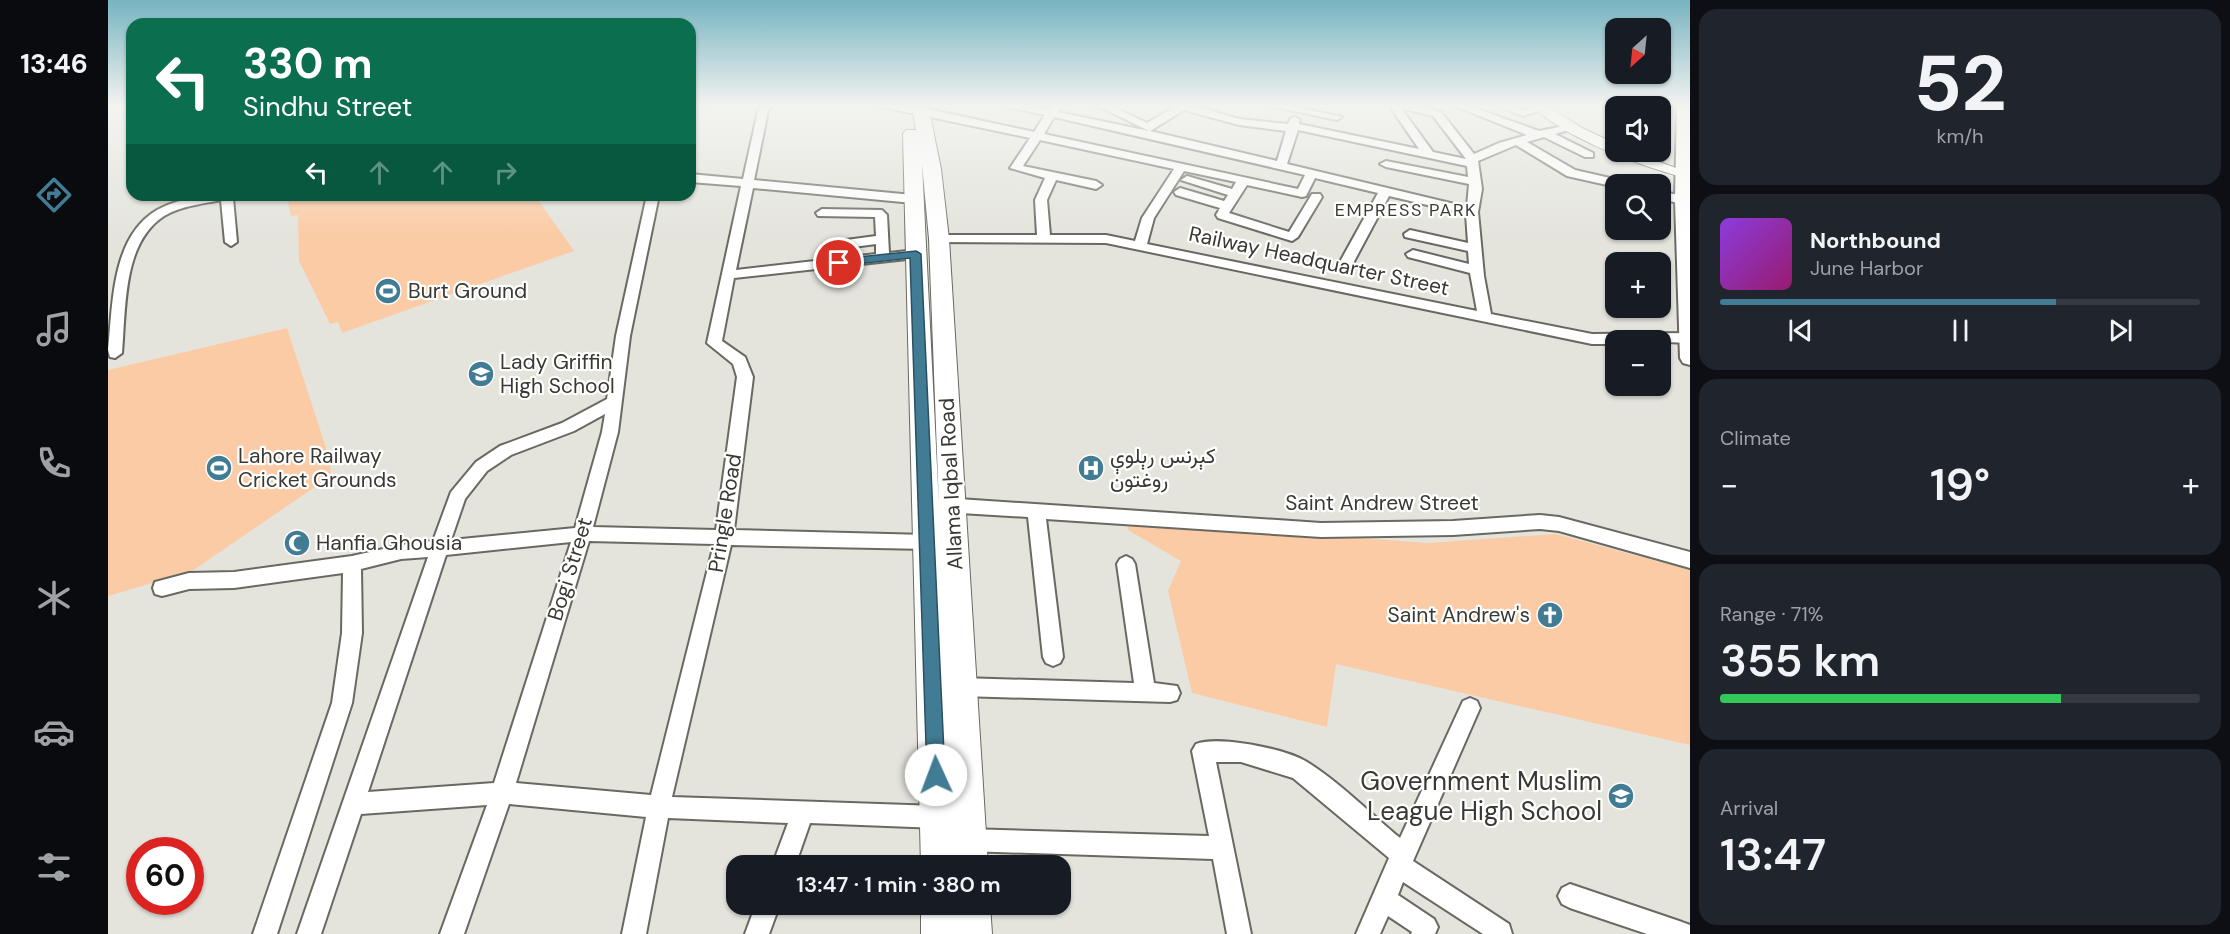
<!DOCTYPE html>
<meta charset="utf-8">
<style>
:root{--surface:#171b24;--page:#20242c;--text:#f1f3f6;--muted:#9ea1a6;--line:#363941;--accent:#417c94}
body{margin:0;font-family:"DM Sans",Vazirmatn,sans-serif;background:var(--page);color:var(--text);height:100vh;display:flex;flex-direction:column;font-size:22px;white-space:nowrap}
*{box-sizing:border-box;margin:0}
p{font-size:20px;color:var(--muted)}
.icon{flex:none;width:33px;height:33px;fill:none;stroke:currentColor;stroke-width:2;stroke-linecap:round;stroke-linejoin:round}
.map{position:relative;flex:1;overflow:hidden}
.panel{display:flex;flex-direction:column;gap:9px;padding:9px;background:#0d0f14;width:540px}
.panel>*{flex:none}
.guide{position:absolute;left:18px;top:18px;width:570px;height:183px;border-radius:18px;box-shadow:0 2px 4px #0004;background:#0b6e4f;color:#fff;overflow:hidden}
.needle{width:39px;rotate:207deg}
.tools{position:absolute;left:1497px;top:18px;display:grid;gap:12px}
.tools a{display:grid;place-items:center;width:66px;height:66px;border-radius:12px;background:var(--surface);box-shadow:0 2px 4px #0004;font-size:30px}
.speed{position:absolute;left:18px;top:837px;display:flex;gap:12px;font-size:30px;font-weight:700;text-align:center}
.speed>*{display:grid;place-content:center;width:78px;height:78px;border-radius:50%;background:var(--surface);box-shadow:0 2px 4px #0004;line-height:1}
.speed .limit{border:9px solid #d22;background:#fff;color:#111}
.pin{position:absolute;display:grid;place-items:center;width:51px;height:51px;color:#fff;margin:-26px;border:3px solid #fff;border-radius:50%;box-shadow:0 2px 6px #0007}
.me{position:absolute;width:66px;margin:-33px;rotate:358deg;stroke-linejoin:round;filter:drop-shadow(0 0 4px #0008)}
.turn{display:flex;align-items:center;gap:21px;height:126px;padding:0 18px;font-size:27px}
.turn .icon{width:78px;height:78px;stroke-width:2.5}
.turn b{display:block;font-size:42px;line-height:51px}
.lanes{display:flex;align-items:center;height:57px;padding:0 18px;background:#0003;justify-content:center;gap:30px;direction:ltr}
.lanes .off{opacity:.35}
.big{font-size:45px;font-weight:600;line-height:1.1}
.panel .tile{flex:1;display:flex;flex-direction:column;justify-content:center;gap:9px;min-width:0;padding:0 21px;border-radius:18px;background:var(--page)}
.panel .dial{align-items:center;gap:0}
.dial b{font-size:78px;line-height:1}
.song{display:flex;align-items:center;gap:18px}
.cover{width:72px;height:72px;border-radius:9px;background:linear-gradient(135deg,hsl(270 70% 55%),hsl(320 70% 35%))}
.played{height:6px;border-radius:3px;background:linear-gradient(90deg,var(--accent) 70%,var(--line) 70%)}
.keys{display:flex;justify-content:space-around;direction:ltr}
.heat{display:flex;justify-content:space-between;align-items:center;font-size:33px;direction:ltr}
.charge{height:9px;border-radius:4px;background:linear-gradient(90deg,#34c759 71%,var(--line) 0)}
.trip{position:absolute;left:618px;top:855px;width:345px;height:60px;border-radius:18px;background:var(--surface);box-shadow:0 2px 4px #0004;font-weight:600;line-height:60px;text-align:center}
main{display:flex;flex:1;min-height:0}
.menu{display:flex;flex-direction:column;width:108px;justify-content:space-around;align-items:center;background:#090b0e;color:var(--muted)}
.menu .icon{width:42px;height:42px}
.menu .selected{color:var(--accent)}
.menu b{font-size:27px;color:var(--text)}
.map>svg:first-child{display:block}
.green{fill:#fbcba6}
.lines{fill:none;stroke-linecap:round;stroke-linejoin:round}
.minor-casing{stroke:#696962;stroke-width:4}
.tertiary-casing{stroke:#696962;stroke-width:2}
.secondary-casing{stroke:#696962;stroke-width:4}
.primary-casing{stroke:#696962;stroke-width:2}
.minor{fill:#fff;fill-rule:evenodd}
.tertiary{fill:#fff;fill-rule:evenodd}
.secondary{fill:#fff;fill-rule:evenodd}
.primary{fill:#fff;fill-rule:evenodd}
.route{fill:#417c94;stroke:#2a5160;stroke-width:1.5}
.labels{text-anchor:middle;stroke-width:4.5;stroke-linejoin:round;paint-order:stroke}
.far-neighbourhood-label{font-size:18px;letter-spacing:1.5px;fill:#3c3c36;stroke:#fffffe}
.street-label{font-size:21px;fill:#383835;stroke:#fffffe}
.poi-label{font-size:21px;fill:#383835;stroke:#fffffe;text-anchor:start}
.near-poi-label{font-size:26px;fill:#383835;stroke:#fffffe;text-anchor:end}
</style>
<main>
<nav class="menu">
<b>13:46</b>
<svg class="icon selected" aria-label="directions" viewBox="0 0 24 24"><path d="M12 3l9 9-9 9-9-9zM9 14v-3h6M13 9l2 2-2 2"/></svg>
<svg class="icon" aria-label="music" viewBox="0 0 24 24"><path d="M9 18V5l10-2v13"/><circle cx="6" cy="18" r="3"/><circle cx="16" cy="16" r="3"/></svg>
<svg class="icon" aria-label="phone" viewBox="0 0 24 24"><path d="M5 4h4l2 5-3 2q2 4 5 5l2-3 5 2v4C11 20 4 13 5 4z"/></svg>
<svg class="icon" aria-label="climate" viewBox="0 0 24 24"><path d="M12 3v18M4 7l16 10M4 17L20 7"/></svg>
<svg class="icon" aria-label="car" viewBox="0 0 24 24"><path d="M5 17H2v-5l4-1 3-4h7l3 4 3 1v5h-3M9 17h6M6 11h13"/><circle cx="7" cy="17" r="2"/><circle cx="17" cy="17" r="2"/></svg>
<svg class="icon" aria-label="filters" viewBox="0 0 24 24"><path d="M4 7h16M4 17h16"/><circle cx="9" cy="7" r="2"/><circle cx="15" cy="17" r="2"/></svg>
</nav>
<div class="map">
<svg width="1582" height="934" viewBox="0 0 1582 934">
<rect width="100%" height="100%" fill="#e4e4dd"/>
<!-- green -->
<g class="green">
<polygon points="178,195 427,195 466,251 234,333 230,322 222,324 191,261 190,215 183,216"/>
<polygon points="179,328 222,460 223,476 74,578 51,581 0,596 0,370"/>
<polygon points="1019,521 1320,543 1448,534 1582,570 1582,745 1228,664 1219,727 1084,693 1060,591 1073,561 1020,530"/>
</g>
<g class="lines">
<defs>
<g id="minor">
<polygon points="582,105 595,105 582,109"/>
<path d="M655 105H665L660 111 646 180 805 195 811 199 805 203 645 188 628 270 768 254V244L723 250 717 246 723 242 768 236 767 217 710 216 708 213 714 209 774 210 779 215 781 253 808 250 815 254 808 258 626 278 614 341 637 357 645 377 626 530 819 535 825 537 828 542 825 547 819 549 623 545 564 797 830 806 838 809 841 817 838 825 830 828 702 823 687 866H664L680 823 560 818 538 934H514L538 817 401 804 356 934H332L379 805 253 814 213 934H189L320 557 293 559 253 569 254 633 244 703 169 934H145L224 703 234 633 235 573 126 588 81 589 54 596 47 594 45 588 47 582 81 573 126 572 244 556 293 545 325 541 343 492 368 462 392 446 454 423 499 399 508 336 539 195H551L522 336 510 432 485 527 608 530 629 377 625 364 599 343 633 186 582 182V174L635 179 650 111ZM497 414 494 432 467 528 343 540 357 499 379 471 403 455 466 431ZM481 541 606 544 543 795 408 783ZM463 542 386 783 260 792 338 555Z"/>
<path d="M765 105 815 108 926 132 937 115 900 107 899 105H917L941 110 944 105H954L950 112 1041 131 988 105H1001L1039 123 1070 105H1083L1131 119 1180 124 1183 118 1187 117 1192 120 1191 124 1311 149 1281 105H1307L1333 112 1366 154 1391 143 1419 135 1344 105H1358L1431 131 1466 124V128L1447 134 1485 153V157H1477L1436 137 1419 142 1467 170 1515 181 1517 184H1508V187L1459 176 1408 145 1370 161 1374 189 1370 212 1376 276 1383 314 1484 334 1581 333 1582 343 1508 340V344H1484L998 243 826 242 825 239 831 235H929L927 200 937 178 902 168 922 138ZM1293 108 1325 116 1358 159 1325 152ZM1076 110 1131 125 1178 131 1169 161 1042 131ZM946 117 1197 175 1190 189 936 134ZM1190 130 1359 166 1360 177 1278 161 1272 164 1278 167 1361 184 1359 207 1179 164ZM932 140 1066 169 1034 218 1027 241 998 235H942L939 200 948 180 988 189 994 185 988 181 915 166ZM1076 171 1128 182 1124 189 1079 176 1073 180 1120 195 1116 201 1072 188 1066 192 1068 195 1112 208 1108 215 1110 218 1184 241 1190 237 1214 197 1212 194H1204L1181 232 1121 213 1139 185 1194 197 1198 196 1207 178 1270 193 1228 269 1235 273 1242 269 1281 196 1358 214 1360 243 1302 230 1296 234 1297 237 1360 251 1361 264 1305 250 1298 254 1300 257 1362 273 1369 311 1039 244 1046 218Z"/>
<polygon points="1157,105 1178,105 1234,117 1229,120"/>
<polygon points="1387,105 1401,105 1416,110 1435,105 1440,108 1415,116"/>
<polygon points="1552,191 1579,197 1581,200 1575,204 1552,199"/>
<path d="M102 195H129L125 198 129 242 123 246 117 242 113 200C94 204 73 206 56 216 14 243 18 310 14 353L7 358 2 357 0 350C5 305 3 237 49 210 65 201 84 198 102 195Z"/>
<polygon points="836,498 1213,523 1345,521 1432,515 1451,517 1582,552 1582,568 1451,531 1432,529 1345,535 1213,537 938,519 955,657 952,663 945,666 938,663 935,657 920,517 836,512 830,510 827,505 830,500"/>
<polygon points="1018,556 1024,559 1027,564 1046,683 1069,686 1072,693 1069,700 1062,702 853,696 846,694 843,687 846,680 853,678 1026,683 1009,564 1012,559"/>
<path d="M1362 698 1369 701 1372 708 1305 861 1401 924 1404 934H1375L1295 882 1290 895 1326 919 1330 927 1327 934H1303L1304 932 1280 916 1272 934H1248L1281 858 1185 778 1133 762H1108L1143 934H1119L1105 859 858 851 850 848 847 840 850 832 858 829 1101 836 1084 751 1088 744C1110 735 1179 749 1199 762 1230 781 1263 814 1292 838L1355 701Z"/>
<polygon points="1462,884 1574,922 1582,925 1582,934 1539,934 1462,908 1454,904 1450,896 1454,888"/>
<polygon points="648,904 672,904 661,934 637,934"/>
</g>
<path id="tertiary" d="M1424 105H1438L1474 128 1508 144V152H1524L1582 173 1575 177C1535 167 1451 136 1424 105Z"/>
<polygon id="secondary" points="1569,105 1582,105 1582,365 1575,363 1572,358 1567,200"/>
<g id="primary">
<path d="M804 105H820L833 169 841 239 880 866H813L795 134 798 130H808ZM814 164 821 239 831 507Z"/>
<polygon points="813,904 882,904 884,934 813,934"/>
</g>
</defs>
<!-- minor casing -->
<use href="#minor" class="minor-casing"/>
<!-- tertiary casing -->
<use href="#tertiary" class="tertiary-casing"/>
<!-- secondary casing -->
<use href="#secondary" class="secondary-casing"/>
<!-- primary casing -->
<use href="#primary" class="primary-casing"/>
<!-- minor -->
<use href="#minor" class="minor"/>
<!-- tertiary -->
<use href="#tertiary" class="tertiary"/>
<!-- secondary -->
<use href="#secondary" class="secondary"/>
<!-- primary -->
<use href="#primary" class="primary"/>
</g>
<!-- sky -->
<linearGradient id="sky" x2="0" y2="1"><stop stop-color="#77b4c1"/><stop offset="0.45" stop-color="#f3f3f0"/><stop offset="1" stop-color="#f3f3f0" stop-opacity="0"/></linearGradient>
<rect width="1582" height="235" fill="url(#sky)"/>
<!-- route -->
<polygon class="route" points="808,251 813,254 837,775 834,781 828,784 822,781 819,775 802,258 731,266 725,263 731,259"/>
<!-- icons -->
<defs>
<symbol id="stadium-disc" viewBox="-11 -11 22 22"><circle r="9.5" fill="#417c94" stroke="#fffffe"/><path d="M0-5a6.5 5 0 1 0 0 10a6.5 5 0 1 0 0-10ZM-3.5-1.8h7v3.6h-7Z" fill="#fff"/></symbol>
<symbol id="school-disc" viewBox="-11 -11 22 22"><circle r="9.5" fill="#417c94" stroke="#fffffe"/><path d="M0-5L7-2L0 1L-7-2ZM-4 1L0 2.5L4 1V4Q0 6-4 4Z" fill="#fff"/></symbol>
<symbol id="hospital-disc" viewBox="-11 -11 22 22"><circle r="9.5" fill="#417c94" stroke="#fffffe"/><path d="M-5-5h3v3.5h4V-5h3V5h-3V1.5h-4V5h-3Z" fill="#fff"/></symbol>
<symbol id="mosque-disc" viewBox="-11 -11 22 22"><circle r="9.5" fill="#417c94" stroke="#fffffe"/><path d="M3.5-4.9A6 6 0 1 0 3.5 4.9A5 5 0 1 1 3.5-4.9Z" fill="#fff"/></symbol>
<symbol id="church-disc" viewBox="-11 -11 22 22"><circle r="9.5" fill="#417c94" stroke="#fffffe"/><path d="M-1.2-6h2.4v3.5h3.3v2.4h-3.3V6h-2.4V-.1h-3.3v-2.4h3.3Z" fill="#fff"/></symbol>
</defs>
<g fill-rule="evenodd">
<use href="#stadium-disc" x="265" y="276" width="30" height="30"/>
<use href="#school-disc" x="358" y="359" width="30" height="30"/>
<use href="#stadium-disc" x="96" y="453" width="30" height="30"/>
<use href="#hospital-disc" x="968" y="453" width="30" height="30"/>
<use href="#mosque-disc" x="174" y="528" width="30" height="30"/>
<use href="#church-disc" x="1427" y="600" width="30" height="30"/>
<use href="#school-disc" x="1498" y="781" width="30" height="30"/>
</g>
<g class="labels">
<!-- far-neighbourhood labels -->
<g class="far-neighbourhood-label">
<text x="1298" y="216">EMPRESS PARK</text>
</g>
<!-- street labels -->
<g class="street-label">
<text transform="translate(1211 261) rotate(12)" y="7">Railway Headquarter Street</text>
<text transform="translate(843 484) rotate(-93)" y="7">Allama Iqbal Road</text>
<text x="1274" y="510">Saint Andrew Street</text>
<text transform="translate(617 513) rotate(-81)" y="7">Pringle Road</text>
<text transform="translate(462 569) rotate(-73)" y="7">Bogi Street</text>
</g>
<!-- poi labels -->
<g class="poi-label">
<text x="300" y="298">Burt Ground</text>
<text x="392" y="369">Lady Griffin<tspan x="392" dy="24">High School</tspan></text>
<text x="130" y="463">Lahore Railway<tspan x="130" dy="24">Cricket Grounds</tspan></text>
<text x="1002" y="463">کېرنس رېلوې<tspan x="1002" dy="24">روغتون</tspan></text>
<text x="208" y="550">Hanfia Ghousia</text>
<text x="1422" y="622" text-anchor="end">Saint Andrew's</text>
</g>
<!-- near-poi labels -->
<g class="near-poi-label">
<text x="1494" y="790">Government Muslim<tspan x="1494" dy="30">League High School</tspan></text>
</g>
</g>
</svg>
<div class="tools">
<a><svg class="needle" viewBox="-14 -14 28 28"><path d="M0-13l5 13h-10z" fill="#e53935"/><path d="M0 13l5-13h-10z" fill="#9ea1a6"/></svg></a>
<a><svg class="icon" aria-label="sound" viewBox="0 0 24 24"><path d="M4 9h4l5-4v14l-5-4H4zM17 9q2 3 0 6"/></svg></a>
<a><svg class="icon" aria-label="search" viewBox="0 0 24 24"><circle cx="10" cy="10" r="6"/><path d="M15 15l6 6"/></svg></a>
<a>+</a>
<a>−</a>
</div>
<div class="speed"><div class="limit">60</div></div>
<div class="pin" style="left:731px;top:263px;background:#d93025"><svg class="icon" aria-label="arrive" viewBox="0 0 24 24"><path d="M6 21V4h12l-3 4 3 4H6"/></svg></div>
<svg class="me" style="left:828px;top:775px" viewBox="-20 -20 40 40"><circle r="19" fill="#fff"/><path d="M0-13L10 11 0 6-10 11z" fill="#417c94"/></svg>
<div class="trip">13:47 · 1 min · 380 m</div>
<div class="guide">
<div class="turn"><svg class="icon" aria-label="left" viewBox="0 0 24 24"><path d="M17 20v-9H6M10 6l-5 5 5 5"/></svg><div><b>330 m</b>Sindhu Street</div></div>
<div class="lanes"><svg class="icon" aria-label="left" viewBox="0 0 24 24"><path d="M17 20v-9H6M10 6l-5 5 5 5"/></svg><svg class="icon off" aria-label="ahead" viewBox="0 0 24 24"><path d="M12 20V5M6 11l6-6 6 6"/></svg><svg class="icon off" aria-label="ahead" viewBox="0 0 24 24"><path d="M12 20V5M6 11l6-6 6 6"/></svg><svg class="icon off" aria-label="right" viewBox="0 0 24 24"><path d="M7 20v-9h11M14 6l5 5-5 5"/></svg></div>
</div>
</div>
<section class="panel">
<div class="tile dial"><b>52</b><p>km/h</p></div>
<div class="tile">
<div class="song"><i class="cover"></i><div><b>Northbound</b><p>June Harbor</p></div></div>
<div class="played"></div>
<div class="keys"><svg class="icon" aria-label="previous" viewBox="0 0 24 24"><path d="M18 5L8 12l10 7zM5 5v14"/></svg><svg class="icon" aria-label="pause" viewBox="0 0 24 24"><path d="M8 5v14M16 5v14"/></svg><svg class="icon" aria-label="next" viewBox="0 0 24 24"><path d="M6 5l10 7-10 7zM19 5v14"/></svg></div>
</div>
<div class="tile"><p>Climate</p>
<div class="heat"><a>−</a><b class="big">19°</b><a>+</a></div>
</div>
<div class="tile"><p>Range · 71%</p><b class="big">355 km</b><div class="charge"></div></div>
<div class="tile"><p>Arrival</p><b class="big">13:47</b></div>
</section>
</main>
